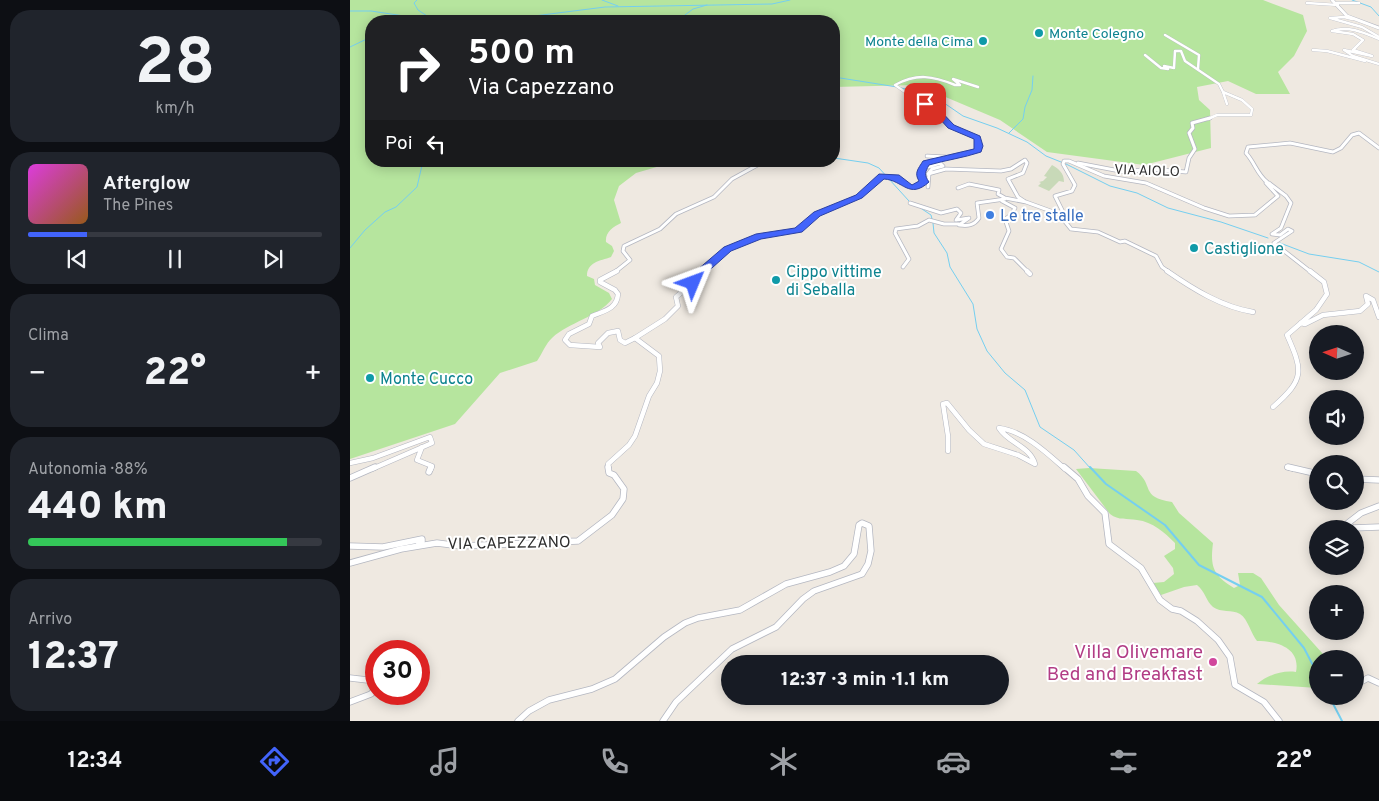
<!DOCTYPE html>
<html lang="it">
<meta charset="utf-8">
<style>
:root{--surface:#171b24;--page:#20242c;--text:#f1f3f6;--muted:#9ea1a6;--line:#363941;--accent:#4264fb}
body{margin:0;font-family:Overpass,sans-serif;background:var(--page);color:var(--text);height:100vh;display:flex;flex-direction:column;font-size:19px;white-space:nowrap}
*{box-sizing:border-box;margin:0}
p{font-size:16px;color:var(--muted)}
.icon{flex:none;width:28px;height:28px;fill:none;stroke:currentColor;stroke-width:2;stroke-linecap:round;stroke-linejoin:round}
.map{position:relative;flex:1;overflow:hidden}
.panel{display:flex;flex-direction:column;gap:10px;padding:10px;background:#0d0f14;width:350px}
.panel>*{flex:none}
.hud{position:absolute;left:15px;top:15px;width:475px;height:152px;border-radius:20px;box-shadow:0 2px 12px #0003;background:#202124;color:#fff;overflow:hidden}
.needle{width:32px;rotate:273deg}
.fabs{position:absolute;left:959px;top:325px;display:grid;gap:10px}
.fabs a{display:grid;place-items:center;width:55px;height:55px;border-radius:50%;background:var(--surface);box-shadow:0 2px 12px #0003;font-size:25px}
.speed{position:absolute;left:15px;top:640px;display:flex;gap:10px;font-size:25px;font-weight:700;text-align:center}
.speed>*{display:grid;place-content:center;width:65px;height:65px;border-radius:50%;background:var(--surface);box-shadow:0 2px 12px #0003;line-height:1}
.speed .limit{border:8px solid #d22;background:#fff;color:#111}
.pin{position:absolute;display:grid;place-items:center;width:42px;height:42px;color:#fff;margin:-21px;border-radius:10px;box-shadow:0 2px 8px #0006}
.me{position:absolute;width:55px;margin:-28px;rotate:46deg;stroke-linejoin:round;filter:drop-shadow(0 0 4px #0008)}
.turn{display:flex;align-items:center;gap:18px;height:105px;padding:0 20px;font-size:22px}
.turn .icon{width:65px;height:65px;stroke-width:2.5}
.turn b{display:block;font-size:35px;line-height:42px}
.then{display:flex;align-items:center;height:48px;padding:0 20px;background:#0003;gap:10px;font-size:19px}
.big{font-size:38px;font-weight:800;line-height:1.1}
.panel .widget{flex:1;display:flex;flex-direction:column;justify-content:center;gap:8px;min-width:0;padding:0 18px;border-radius:20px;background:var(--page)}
.panel .dial{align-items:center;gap:0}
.dial b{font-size:65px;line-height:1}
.song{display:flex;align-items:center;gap:15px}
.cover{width:60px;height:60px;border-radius:8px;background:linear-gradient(135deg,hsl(300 70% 55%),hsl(30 70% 35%))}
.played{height:5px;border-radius:2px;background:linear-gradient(90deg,var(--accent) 20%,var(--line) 20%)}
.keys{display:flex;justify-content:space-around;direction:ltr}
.heat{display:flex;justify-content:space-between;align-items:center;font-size:28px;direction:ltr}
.charge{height:8px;border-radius:4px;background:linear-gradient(90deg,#34c759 88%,var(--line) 0)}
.trip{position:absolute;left:371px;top:655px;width:288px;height:50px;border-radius:25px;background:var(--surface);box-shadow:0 2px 12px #0003;font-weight:800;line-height:50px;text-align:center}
.tab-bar{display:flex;height:80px;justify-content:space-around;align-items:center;background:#090b0e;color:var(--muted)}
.tab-bar .icon{width:35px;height:35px}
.tab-bar .selected{color:var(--accent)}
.tab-bar b{font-size:22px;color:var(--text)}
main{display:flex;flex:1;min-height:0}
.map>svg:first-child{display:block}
.green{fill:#b6e59e}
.cemetery{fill:#c8d9b8}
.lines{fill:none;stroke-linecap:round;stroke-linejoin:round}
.stream-far1{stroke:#75cff0;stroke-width:1}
.stream{stroke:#75cff0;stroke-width:2}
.minor-far3-casing{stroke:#b4b7c1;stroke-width:3}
.minor-far2-casing{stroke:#b4b7c1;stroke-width:4.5}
.minor-far1-casing{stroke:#b4b7c1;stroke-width:5.5}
.minor-casing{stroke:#b4b7c1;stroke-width:7}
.tertiary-casing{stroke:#b4b7c1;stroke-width:4}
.minor-far3{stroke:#fff;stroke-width:2.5}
.minor-far2{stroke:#fff;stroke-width:3}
.minor-far1{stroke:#fff;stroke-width:4.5}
.minor{stroke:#fff;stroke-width:5.5}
.tertiary{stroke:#fff;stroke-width:3}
.route{fill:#4264fb;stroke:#2b41a3}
.culture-dot{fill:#0f9aa8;stroke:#fff;stroke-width:2}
.shop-dot{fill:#3f7fe0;stroke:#fff;stroke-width:2}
.hotel-dot{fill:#d1479c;stroke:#fff;stroke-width:2}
.labels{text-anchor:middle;stroke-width:4;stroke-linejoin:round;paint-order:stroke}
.far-culture-label{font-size:14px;fill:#0d838f;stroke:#fff;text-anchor:start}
.far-street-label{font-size:14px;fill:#2e2e2e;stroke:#fff}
.shop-label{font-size:16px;fill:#366cbe;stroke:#fff;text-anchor:start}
.culture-label{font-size:16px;fill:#0d838f;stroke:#fff;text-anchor:start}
.street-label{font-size:16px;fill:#2e2e2e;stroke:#fff}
.near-hotel-label{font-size:19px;fill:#b23c85;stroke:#fff;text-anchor:end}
</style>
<main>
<section class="panel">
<div class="widget dial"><b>28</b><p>km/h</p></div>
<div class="widget">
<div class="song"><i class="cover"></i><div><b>Afterglow</b><p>The Pines</p></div></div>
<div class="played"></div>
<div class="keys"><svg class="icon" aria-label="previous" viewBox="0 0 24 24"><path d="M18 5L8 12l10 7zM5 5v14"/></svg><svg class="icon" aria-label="pause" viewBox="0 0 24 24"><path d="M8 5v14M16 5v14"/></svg><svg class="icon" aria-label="next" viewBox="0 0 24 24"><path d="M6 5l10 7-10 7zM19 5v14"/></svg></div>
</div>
<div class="widget"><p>Clima</p>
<div class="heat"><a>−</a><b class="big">22°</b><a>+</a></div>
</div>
<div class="widget"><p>Autonomia · 88%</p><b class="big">440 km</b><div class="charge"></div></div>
<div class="widget"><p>Arrivo</p><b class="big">12:37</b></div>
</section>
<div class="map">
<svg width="1029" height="721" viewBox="0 0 1029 721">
<rect width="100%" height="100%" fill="#efe9e1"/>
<!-- green -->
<g class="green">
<path d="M0 0H913L953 15 957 31 944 56 928 72 940 94H906L878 81 847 87 849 100 860 110 861 148 794 165 697 152 650 120 567 85 484 87V21H21V161H316L310 166 286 173 269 186 264 200 271 223C263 227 255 232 256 242L262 246 264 251 261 257C250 261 237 262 237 276L244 279 245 285 259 293 262 299C248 317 219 322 202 338 196 343 192 354 187 361L150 373 105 424 0 459Z"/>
<path d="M739 468 786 471C805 485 789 497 822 502L829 513 863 543C860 567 863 575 884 588L890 585 888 573H903L911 578 929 605 973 654 967 658V688L907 684C918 675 932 670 946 672 951 647 925 641 907 641 901 634 898 619 890 614 882 609 871 613 863 607 856 601 855 591 847 585L834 587 811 595 803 583 814 582 824 574 823 568 814 556 825 549V543C814 532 803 522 787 520 777 518 769 521 760 514L726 469Z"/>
</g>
<!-- cemetery -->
<path class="cemetery" d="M702 165C709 169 714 173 714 182L709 181 699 191 688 186 691 183 689 182 693 181 697 177 694 176Z"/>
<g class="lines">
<!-- stream-far1 -->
<g class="stream-far1">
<polyline points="67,0 64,3 68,10 80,18"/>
<polyline points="252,0 268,6"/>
<polyline points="1002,0 1021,7 1029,16"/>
<polyline points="0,11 21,11 74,19"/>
<polyline points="67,21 99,16 184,16 255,7 422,4 440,0"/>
<polyline points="171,21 181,17"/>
<polyline points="327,21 343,9 357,5"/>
<polyline points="0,47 21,37"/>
<polyline points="484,77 547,87"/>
<polyline points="551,88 581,94 613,116 647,128 677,142 696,156 711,162"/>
<polyline points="659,133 673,119 675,107 682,90 683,76"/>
<polyline points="484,158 518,163 529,168 559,201"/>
<polyline points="716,164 760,186 787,193 818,208 871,222 918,238"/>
<polyline points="569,207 581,215 582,219"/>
<polyline points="583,223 584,233 597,253 600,267 623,304 627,329 637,351 655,373 675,390 690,427 724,450 741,469"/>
<polyline points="930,243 959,254 1009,262 1029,272"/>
<polyline points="0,248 15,230 35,212 46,207 67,187 73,161"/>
</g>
<!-- stream -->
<g class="stream">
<polyline points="740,467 756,484 815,525 849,565 912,597 954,648 968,675"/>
<polyline points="979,696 992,721"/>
</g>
<defs>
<g id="minor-far3">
<polyline points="957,3 988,5"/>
<polyline points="987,3 1009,3"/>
<polyline points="1002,19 994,17 980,18 1012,27 1029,37"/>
<polyline points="815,35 849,55 848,69"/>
<path d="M1029 39C1015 33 998 25 982 31L1003 34 1013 40 1003 50 1022 56 994 50 1003 56 1029 64"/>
<polyline points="963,50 977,51 1015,61"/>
<polyline points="795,55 811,68 818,69 814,66 824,68 825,51 831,51 835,61 869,84 873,92"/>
<path d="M594 119 581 105 563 104 562 97 545 85C567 73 583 76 605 85H610L603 79 628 87"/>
<polyline points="858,119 867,115 901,115 902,109 892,100 873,92 877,104"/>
</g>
<g id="minor-far2">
<polyline points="577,156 596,157"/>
<polyline points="728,163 775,172 799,169 836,172 839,158 845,149 839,133 843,128 842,123 860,118"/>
<polyline points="571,169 581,161 628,150 627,138 601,127 593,118"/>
<polyline points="572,169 590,163 593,166 582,169 578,174 596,169 651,171 661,169 675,160 677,163 673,173 658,179 668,197 674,201"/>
<path d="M917 182C907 174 905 163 896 153L898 147 940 143 983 152 991 148 1002 135 1009 133 1029 148"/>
<polyline points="578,187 579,174"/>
<polyline points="608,188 619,184 649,190 648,194 655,198 676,202 709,214 713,212 705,196 722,191 725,185 713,164 714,161 719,161 754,176 796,183 854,208 879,216 905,215 928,196 916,183 919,183 936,196 941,203 931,228 922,234 930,235 938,229 942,231 924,243 961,272"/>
<polyline points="652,201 665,208 661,215 655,219 659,231 651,249 657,257 664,258 678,272"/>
<path d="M560 203 591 213 607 209 611 213 606 220 619 218 609 225C617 226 624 226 629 218L627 203 655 199"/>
<polyline points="709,214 721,229 748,232 770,242 775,241 806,256 812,267 819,272"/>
<polyline points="553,267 559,259 545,233 546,229 568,226 579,220 594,224 609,224"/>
<polyline points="265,272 280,260 273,251 274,246 310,229 326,214 364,197 382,179 415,161"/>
<polyline points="352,272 378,249 409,237 448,230 467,214 509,196 532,176 546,177 560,187 569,186 574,182 571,177 571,169"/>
</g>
<g id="minor-far1">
<path d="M267 271 250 280V282L265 290 268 294C267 309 254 311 242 316L239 324 219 334 215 340 220 345 250 347 248 343 258 333 268 331 270 340 275 343 285 338"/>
<polyline points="677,271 680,274"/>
<path d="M817 271C843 289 872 307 903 312"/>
<polyline points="960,271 974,282 977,294 966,310 951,323 955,324 973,315 1010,311 1018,304 1016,296 1023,300 1029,317"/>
<path d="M923 407C955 379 953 371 937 335L951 323"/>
<polyline points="72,447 67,460 82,466 81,469"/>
<path d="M598 451V436L593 404 597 403 619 430 634 444 668 455 685 464C680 446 658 443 649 428 674 431 697 453 715 469"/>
<polyline points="0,463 23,458 80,437 82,443 22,469"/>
<polyline points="937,467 944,469"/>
<polyline points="259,469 258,464 279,445 285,436 299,396 307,383 310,371 309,356 285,338 315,319 328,306 326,297 339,286 353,271"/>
</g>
<g id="minor">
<polyline points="714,467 728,479 738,496 755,513 759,544 791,568 810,600 822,609 831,611 847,621 868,640 880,657 885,685 914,702 929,721"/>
<polyline points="938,467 968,474"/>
<polyline points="79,472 81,467"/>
<polyline points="0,478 25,467"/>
<polyline points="1005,479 1029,480"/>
<polyline points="1029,506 1011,513 998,523 1002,528 1029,527"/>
<polyline points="0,546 33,547 72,539 72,542 69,544"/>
<polyline points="0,563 51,549 87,543 110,546 228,541 262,515 273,499 274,489 264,475 259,473 258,467"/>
<polyline points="0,678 26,681"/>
<polyline points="1005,685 1018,678 1029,683"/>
<polyline points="0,702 21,694 26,688"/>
<polyline points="168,721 179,711 199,700 242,689 265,679 314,637 335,623 348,618 390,610 436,584 480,572 494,566 504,554 509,525 512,523 519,526 521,551 518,564 512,574 464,591 453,599 426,627 382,649 326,702 313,721"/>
</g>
<polyline id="tertiary" points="982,0 997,16 1029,28"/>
</defs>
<!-- minor-far3 casing -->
<use href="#minor-far3" class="minor-far3-casing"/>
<!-- minor-far2 casing -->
<use href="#minor-far2" class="minor-far2-casing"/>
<!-- minor-far1 casing -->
<use href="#minor-far1" class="minor-far1-casing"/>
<!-- minor casing -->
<use href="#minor" class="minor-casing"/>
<!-- tertiary casing -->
<use href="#tertiary" class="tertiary-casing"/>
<!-- minor-far3 -->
<use href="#minor-far3" class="minor-far3"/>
<!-- minor-far2 -->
<use href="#minor-far2" class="minor-far2"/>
<!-- minor-far1 -->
<use href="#minor-far1" class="minor-far1"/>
<!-- minor -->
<use href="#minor" class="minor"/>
<!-- tertiary -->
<use href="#tertiary" class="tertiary"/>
</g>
<!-- route -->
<path class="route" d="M575 102 585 105 604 125 630 136 633 146 631 152C613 158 596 160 579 165 575 172 574 175 579 182 559 200 553 180 534 179L512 198 470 216 452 232 411 239 381 251 353 276 347 285H340L338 283 346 271 374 247 406 234 445 228 464 212 506 195 529 174 549 175 562 185 569 181C564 173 568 169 573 161L624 149V139L598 128 580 108 573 106 571 104Z"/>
<!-- markers -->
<g class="culture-dot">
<circle cx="689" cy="33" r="5"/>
<circle cx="633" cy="41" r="5"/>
<circle cx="844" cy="248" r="5"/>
<circle cx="426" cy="280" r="5"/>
<circle cx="20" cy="378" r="5"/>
</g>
<circle class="shop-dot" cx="640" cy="215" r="5"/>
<circle class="hotel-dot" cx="863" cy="662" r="5"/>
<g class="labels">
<!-- far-culture labels -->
<g class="far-culture-label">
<text x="699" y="38">Monte Colegno</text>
<text x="623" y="46" text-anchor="end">Monte della Cima</text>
</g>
<!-- far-street labels -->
<g class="far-street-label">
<text transform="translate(797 170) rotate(2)" y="5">VIA AIOLO</text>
</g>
<!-- shop labels -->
<g class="shop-label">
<text x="650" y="221">Le tre stalle</text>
</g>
<!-- culture labels -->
<g class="culture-label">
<text x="854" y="254">Castiglione</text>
<text x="436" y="277">Cippo vittime<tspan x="436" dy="18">di Seballa</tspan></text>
<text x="30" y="384">Monte Cucco</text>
</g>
<!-- street labels -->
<g class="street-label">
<text transform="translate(159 542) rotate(-1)" y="6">VIA CAPEZZANO</text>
</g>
<!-- near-hotel labels -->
<g class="near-hotel-label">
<text x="853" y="658">Villa Olivemare<tspan x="853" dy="22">Bed and Breakfast</tspan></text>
</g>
</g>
</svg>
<div class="fabs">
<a><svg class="needle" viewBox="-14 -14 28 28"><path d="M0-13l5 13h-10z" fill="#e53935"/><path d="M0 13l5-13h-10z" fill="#9ea1a6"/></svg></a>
<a><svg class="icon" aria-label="sound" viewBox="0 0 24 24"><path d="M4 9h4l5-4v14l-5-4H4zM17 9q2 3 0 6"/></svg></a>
<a><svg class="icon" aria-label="search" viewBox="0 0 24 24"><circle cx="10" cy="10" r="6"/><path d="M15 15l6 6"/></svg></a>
<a><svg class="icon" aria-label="layers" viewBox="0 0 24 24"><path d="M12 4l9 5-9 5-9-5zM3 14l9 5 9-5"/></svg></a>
<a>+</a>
<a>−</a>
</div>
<div class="speed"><div class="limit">30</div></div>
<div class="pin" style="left:575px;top:104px;background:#d93025"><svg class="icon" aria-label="arrive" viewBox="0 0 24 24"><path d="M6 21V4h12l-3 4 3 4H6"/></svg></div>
<svg class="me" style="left:343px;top:283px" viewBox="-20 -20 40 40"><path d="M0-17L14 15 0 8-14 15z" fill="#4264fb" stroke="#fff" stroke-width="4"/></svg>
<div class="trip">12:37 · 3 min · 1.1 km</div>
<div class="hud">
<div class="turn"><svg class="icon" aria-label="right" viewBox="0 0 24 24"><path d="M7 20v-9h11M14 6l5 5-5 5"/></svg><div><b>500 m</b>Via Capezzano</div></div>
<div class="then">Poi<svg class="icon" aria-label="left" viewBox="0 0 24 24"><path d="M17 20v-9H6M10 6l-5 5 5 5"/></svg></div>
</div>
</div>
</main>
<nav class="tab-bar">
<b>12:34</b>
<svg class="icon selected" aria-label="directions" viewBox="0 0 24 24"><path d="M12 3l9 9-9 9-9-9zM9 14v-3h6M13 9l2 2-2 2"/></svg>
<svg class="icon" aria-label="music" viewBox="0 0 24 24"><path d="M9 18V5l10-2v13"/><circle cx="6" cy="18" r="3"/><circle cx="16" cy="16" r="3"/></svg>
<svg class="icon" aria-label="phone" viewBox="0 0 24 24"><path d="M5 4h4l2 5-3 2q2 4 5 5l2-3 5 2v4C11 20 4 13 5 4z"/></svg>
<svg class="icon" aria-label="climate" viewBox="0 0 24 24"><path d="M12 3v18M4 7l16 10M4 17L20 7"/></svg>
<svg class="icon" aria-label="car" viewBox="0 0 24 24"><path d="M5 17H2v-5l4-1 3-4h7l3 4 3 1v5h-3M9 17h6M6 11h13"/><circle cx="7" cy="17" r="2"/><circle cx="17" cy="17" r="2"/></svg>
<svg class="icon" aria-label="filters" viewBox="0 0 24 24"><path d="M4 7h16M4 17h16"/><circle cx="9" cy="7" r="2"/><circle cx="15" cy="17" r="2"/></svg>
<b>22°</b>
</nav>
